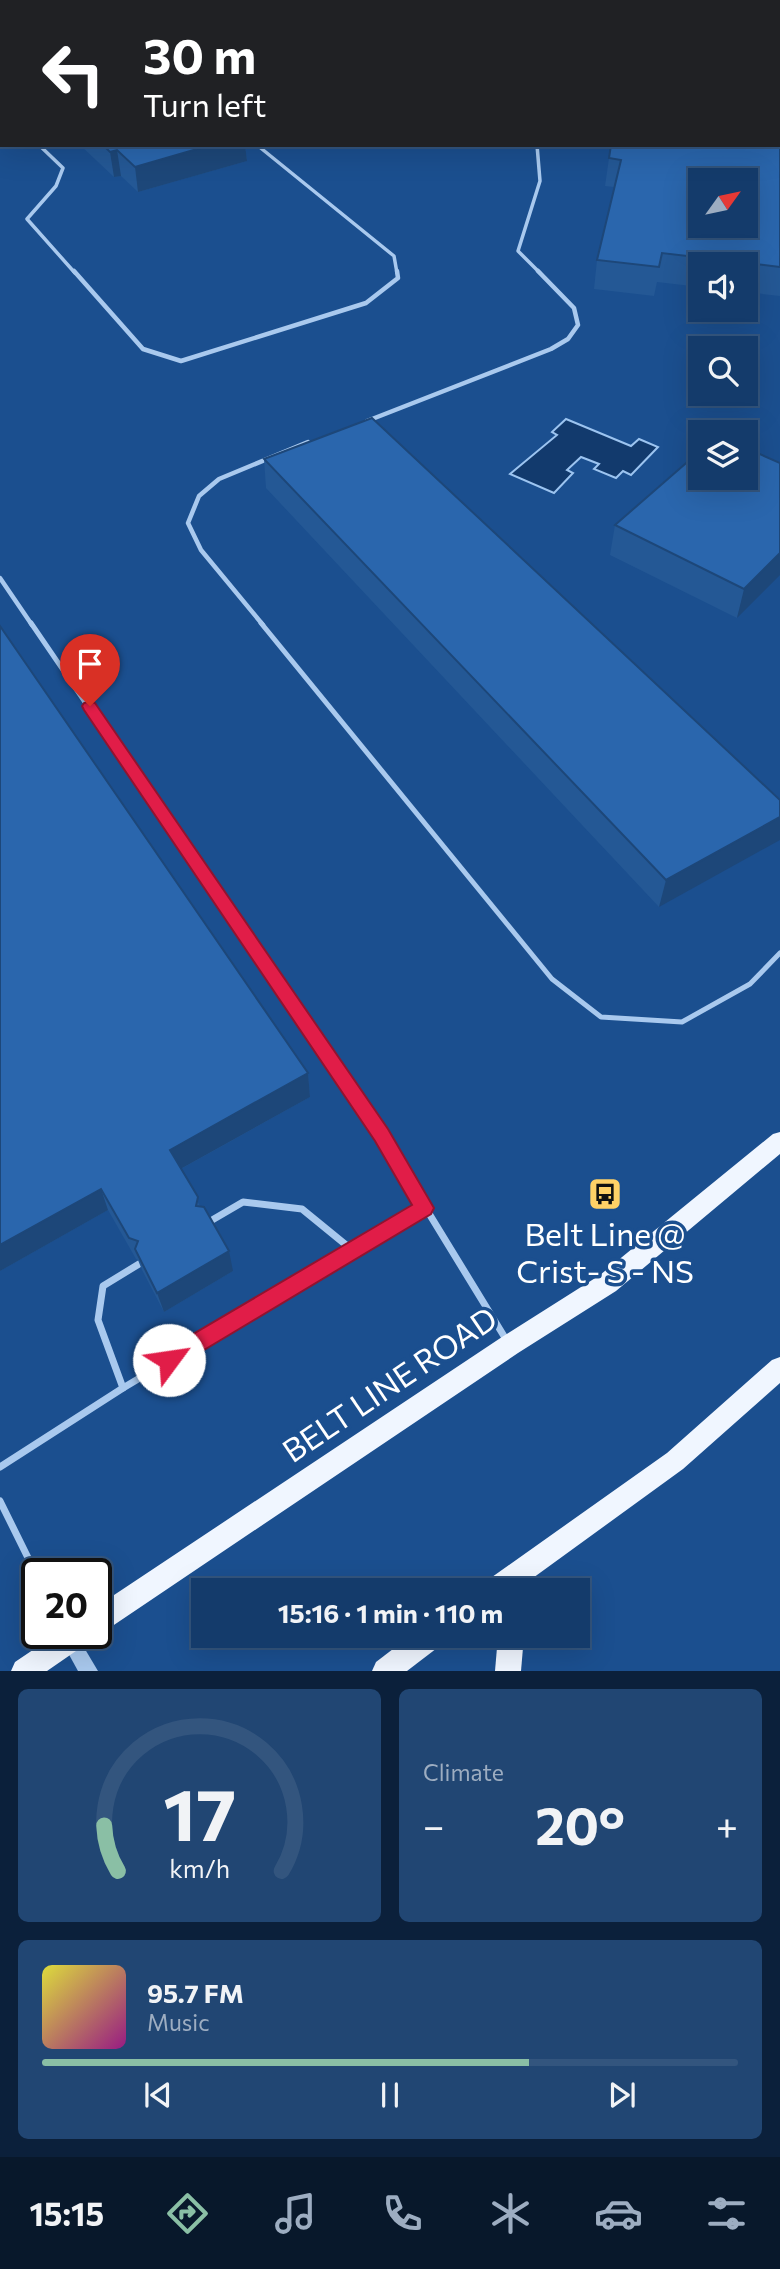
<!DOCTYPE html>
<meta charset="utf-8">
<style>
:root{--surface:#143b6b;--page:#214673;--text:#f1f3f6;--muted:#9dadc1;--line:#33557e;--accent:#8abfa5}
body{margin:0;font-family:Commissioner,sans-serif;background:var(--page);color:var(--text);height:100vh;display:flex;flex-direction:column;font-size:26px;white-space:nowrap}
*{box-sizing:border-box;margin:0}
p{font-size:23px;color:var(--muted)}
.icon{flex:none;width:38px;height:38px;fill:none;stroke:currentColor;stroke-width:2;stroke-linecap:round;stroke-linejoin:round}
.map{position:relative;height:1671px;overflow:hidden}
.details{display:flex;flex-direction:column;gap:18px;padding:18px;background:#0b203b;flex:1}
.details>*{flex:none}
.top-card{position:absolute;left:0px;top:0px;width:780px;height:147px;box-shadow:0 7px 28px #0002,0 0 0 2px var(--line);background:#202124;color:#fff;overflow:hidden}
.needle{width:46px;rotate:57deg}
.controls{position:absolute;left:688px;top:168px;display:grid;gap:14px}
.controls a{display:grid;place-items:center;width:70px;height:70px;border-radius:0px;background:var(--surface);box-shadow:0 7px 28px #0002,0 0 0 2px var(--line);font-size:35px}
.speed{position:absolute;left:21px;top:1558px;display:flex;gap:14px;font-size:35px;font-weight:700;text-align:center}
.speed>*{display:grid;place-content:center;width:91px;height:91px;border-radius:50%;background:var(--surface);box-shadow:0 7px 28px #0002,0 0 0 2px var(--line);line-height:1}
.speed .limit{border:4px solid #111;border-radius:10px;background:#fff;color:#111}
.pin{position:absolute;display:grid;place-items:center;width:60px;height:60px;color:#fff;margin:-72px -30px;border-radius:50% 50% 50% 0;rotate:-45deg;box-shadow:0 0 7px #0007}
.pin .icon{rotate:45deg}
.me{position:absolute;width:77px;margin:-38px;rotate:59deg;stroke-linejoin:round;filter:drop-shadow(0 0 5px #0008)}
.turn{display:flex;align-items:center;gap:24px;height:147px;padding:0 28px;font-size:32px}
.turn .icon{width:91px;height:91px;stroke-width:2.5}
.turn b{display:block;font-size:49px;line-height:60px}
.big{font-size:52px;font-weight:700;line-height:1.1}
.details .tile{flex:1;display:flex;flex-direction:column;justify-content:center;gap:10px;min-width:0;padding:0 24px;border-radius:10px;background:var(--page)}
.details .dial{align-items:center;gap:0}
.dial svg{height:182px;overflow:visible;fill:none;stroke:var(--line);stroke-width:7;stroke-linecap:round;text-anchor:middle}
.dial text{fill:var(--text);stroke:none}
.song{display:flex;align-items:center;gap:21px}
.cover{width:84px;height:84px;border-radius:10px;background:linear-gradient(135deg,hsl(60 70% 55%),hsl(310 70% 35%))}
.played{height:7px;border-radius:4px;background:linear-gradient(90deg,var(--accent) 70%,var(--line) 70%)}
.keys{display:flex;justify-content:space-around;direction:ltr}
.heat{display:flex;justify-content:space-between;align-items:center;font-size:38px;direction:ltr}
.details .tiles{flex:1;display:grid;gap:18px;grid-template-columns:1fr 1fr}
.tile:last-child{grid-column:span 2}
.trip{position:absolute;left:191px;top:1578px;width:399px;height:70px;border-radius:0px;background:var(--surface);box-shadow:0 7px 28px #0002,0 0 0 2px var(--line);font-weight:700;line-height:70px;text-align:center}
.menu{display:flex;height:112px;justify-content:space-around;align-items:center;background:#08182b;color:var(--muted)}
.menu .icon{width:49px;height:49px}
.menu .current{color:var(--accent)}
.menu b{font-size:32px;color:var(--text)}
.map>svg:first-child{display:block}
.water{fill:#123a6d;stroke:#9cc4f0;stroke-width:2}
.lines{fill:none;stroke-linecap:round;stroke-linejoin:round}
.service-far3{stroke:#a9c9ee;stroke-width:3.5}
.service-far2{stroke:#a9c9ee;stroke-width:4.5}
.service-far1{stroke:#a9c9ee;stroke-width:5}
.service{stroke:#a9c9ee;stroke-width:7}
.tertiary{fill:#a9c9ee;fill-rule:evenodd}
.primary{fill:#f0f6ff;fill-rule:evenodd}
.wall{fill:#245895}
.shaded-wall{fill:#1d4779}
.building{fill:#2a66ad;stroke:#1d4779;stroke-width:2;fill-rule:evenodd}
.route{fill:#e11d48;stroke:#92132f;stroke-width:2}
.labels{text-anchor:middle;stroke-width:7;stroke-linejoin:round;paint-order:stroke}
.near-poi-label{font-size:32px;fill:#fff;stroke:#1b4f8f}
.near-street-label{font-size:32px;fill:#fff;stroke:#1b4f8f}
</style>
<div class="map">
<svg width="780" height="1671" viewBox="0 0 780 1671">
<rect width="100%" height="100%" fill="#1b4f8f"/>
<!-- water -->
<polygon class="water" points="566,419 631,446 639,439 658,447 631,475 623,471 616,478 594,469 599,464 581,457 567,470 573,473 554,493 510,474 557,435 552,432"/>
<g class="lines">
<!-- service-far3 -->
<g class="service-far3">
<polyline points="39,145 63,168 56,186 27,219 75,273"/>
<polyline points="257,145 394,256 397,273"/>
<polyline points="537,145 540,181 518,251 540,273"/>
</g>
<!-- service-far2 -->
<g class="service-far2">
<polyline points="74,271 143,349 181,361 366,303 398,278 397,271"/>
<polyline points="367,421 551,349 568,339 578,325 574,308 538,271"/>
<polyline points="0,578 32,625"/>
<polyline points="263,625 201,550 188,523 199,496 219,479 308,442"/>
</g>
<!-- service-far1 -->
<g class="service-far1">
<polyline points="31,623 344,1081"/>
<polyline points="261,623 552,979 601,1017 682,1022 750,984 780,953"/>
</g>
<!-- service -->
<g class="service">
<polyline points="343,1079 381,1135 507,1341"/>
<polyline points="207,1223 243,1202 302,1209 351,1249"/>
<polyline points="123,1388 98,1320 103,1286 139,1264"/>
<polyline points="0,1467 123,1388 425,1208"/>
<polyline points="0,1501 37,1576"/>
</g>
<!-- tertiary -->
<polygon class="tertiary" points="74,1633 76,1634 98,1671 78,1671 61,1640 64,1634"/>
<!-- primary -->
<g class="primary">
<polygon points="780,1132 780,1154 616,1291 518,1353 105,1631 96,1635 93,1633 89,1642 47,1671 11,1671 15,1662 58,1633 96,1633 96,1607 502,1337 600,1275 773,1134"/>
<polygon points="780,1357 780,1383 683,1469 515,1591 482,1591 485,1582 667,1453 772,1360"/>
<polygon points="410,1636 445,1636 441,1645 407,1671 372,1671 376,1662"/>
<polygon points="498,1636 524,1636 521,1671 495,1671"/>
</g>
</g>
<!-- wall -->
<g class="wall">
<polygon points="0,0 403,0 403,2 2,2 2,45 0,43"/>
<polygon points="601,0 780,0 780,10 779,10 779,2 600,2"/>
<polygon points="0,48 2,48 2,69 0,60"/>
<polygon points="780,71 780,296 746,292 746,264 700,264 700,287 657,282 654,296 594,289 597,260 614,187 605,186 609,158 779,145 779,82"/>
<polygon points="80,145 245,145 247,161 138,192 121,176 114,177"/>
<polygon points="264,459 780,800 659,907 266,488"/>
<polygon points="780,463 737,618 610,555 615,525"/>
<polygon points="0,626 308,1073 310,1097 181,1169 233,1271 164,1312 142,1270 138,1260 136,1259 108,1210 0,1271"/>
</g>
<!-- shaded-wall -->
<g class="shaded-wall">
<polygon points="387,0 403,0 403,2 382,2"/>
<polygon points="211,145 245,145 247,161 138,192 135,167"/>
<polygon points="117,150 121,176 114,177 110,152"/>
<polygon points="780,553 780,575 737,618 744,589"/>
<polygon points="780,817 780,840 659,907 666,880"/>
<polygon points="308,1073 310,1097 175,1172 170,1150"/>
<polygon points="101,1189 108,1210 0,1271 0,1245"/>
<polygon points="229,1251 233,1271 164,1312 157,1293"/>
</g>
<!-- building -->
<g class="building">
<polygon points="0,0 389,0 382,2 2,2 2,25 0,24"/>
<polygon points="601,0 689,0 689,2 600,2"/>
<path d="M780 95V267L662 253 659 267 597 260 621 160 609 158 611 145H779V106ZM700 180H746V226H700Z"/>
<polygon points="103,145 211,145 135,167 117,150 110,152"/>
<polygon points="372,418 780,800 780,817 666,880 264,459"/>
<polygon points="746,448 780,463 780,553 744,589 615,525 700,451 700,478 746,478"/>
<polygon points="0,626 308,1073 170,1150 198,1197 196,1206 204,1207 229,1251 157,1293 135,1249 138,1241 129,1238 101,1189 0,1245"/>
</g>
<!-- route -->
<polygon class="route" points="90,701 95,703 388,1129 434,1208 431,1214 169,1371 161,1368 158,1360 161,1353 412,1205 375,1141 84,710 82,706 84,703"/>
<!-- icons -->
<defs>
<symbol id="bus-square" viewBox="-11 -11 22 22"><rect x="-9" y="-9" width="18" height="18" rx="4" fill="#ffd166" stroke="#1b4f8f"/><path d="M-5-6H5V4H4V6H2V4H-2V6H-4V4H-5ZM-3.5-4V0h7V-4ZM-3.5 1.2v1.5H-2V1.2ZM2 1.2v1.5H3.5V1.2Z" fill="#111"/></symbol>
</defs>
<g fill-rule="evenodd">
<use href="#bus-square" x="586" y="1175" width="38" height="38"/>
</g>
<g class="labels">
<!-- near-poi labels -->
<g class="near-poi-label">
<text x="605" y="1246">Belt Line @<tspan x="605" dy="37">Crist- S - NS</tspan></text>
</g>
<!-- near-street labels -->
<g class="near-street-label">
<text transform="translate(390 1385) rotate(-34)" y="11">BELT LINE ROAD</text>
</g>
</g>
</svg>
<div class="controls">
<a><svg class="needle" viewBox="-14 -14 28 28"><path d="M0-13l5 13h-10z" fill="#e53935"/><path d="M0 13l5-13h-10z" fill="#9dadc1"/></svg></a>
<a><svg class="icon" aria-label="sound" viewBox="0 0 24 24"><path d="M4 9h4l5-4v14l-5-4H4zM17 9q2 3 0 6"/></svg></a>
<a><svg class="icon" aria-label="search" viewBox="0 0 24 24"><circle cx="10" cy="10" r="6"/><path d="M15 15l6 6"/></svg></a>
<a><svg class="icon" aria-label="layers" viewBox="0 0 24 24"><path d="M12 4l9 5-9 5-9-5zM3 14l9 5 9-5"/></svg></a>
</div>
<div class="speed"><div class="limit">20</div></div>
<div class="pin" style="left:90px;top:706px;background:#d93025"><svg class="icon" aria-label="arrive" viewBox="0 0 24 24"><path d="M6 21V4h12l-3 4 3 4H6"/></svg></div>
<svg class="me" style="left:169px;top:1360px" viewBox="-20 -20 40 40"><circle r="19" fill="#fff"/><path d="M0-13L10 11 0 6-10 11z" fill="#e11d48"/></svg>
<div class="trip">15:16 · 1 min · 110 m</div>
<div class="top-card">
<div class="turn"><svg class="icon" aria-label="left" viewBox="0 0 24 24"><path d="M17 20v-9H6M10 6l-5 5 5 5"/></svg><div><b>30 m</b>Turn left</div></div>
</div>
</div>
<section class="details">
<div class="tiles">
<div class="tile dial"><svg viewBox="0 0 100 80">
<path d="M14 69A42 42 0 1 1 86 69"/>
<path d="M14 69A42 42 0 0 1 8 49" stroke="#8abfa5"/>
<text x="50" y="56" font-size="32" font-weight="700">17</text>
<text x="50" y="72" font-size="11">km/h</text>
</svg></div>
<div class="tile"><p>Climate</p>
<div class="heat"><a>−</a><b class="big">20°</b><a>+</a></div>
</div>
<div class="tile">
<div class="song"><i class="cover"></i><div><b>95.7 FM</b><p>Music</p></div></div>
<div class="played"></div>
<div class="keys"><svg class="icon" aria-label="previous" viewBox="0 0 24 24"><path d="M18 5L8 12l10 7zM5 5v14"/></svg><svg class="icon" aria-label="pause" viewBox="0 0 24 24"><path d="M8 5v14M16 5v14"/></svg><svg class="icon" aria-label="next" viewBox="0 0 24 24"><path d="M6 5l10 7-10 7zM19 5v14"/></svg></div>
</div>
</div>
</section>
<nav class="menu">
<b>15:15</b>
<svg class="icon current" aria-label="directions" viewBox="0 0 24 24"><path d="M12 3l9 9-9 9-9-9zM9 14v-3h6M13 9l2 2-2 2"/></svg>
<svg class="icon" aria-label="music" viewBox="0 0 24 24"><path d="M9 18V5l10-2v13"/><circle cx="6" cy="18" r="3"/><circle cx="16" cy="16" r="3"/></svg>
<svg class="icon" aria-label="phone" viewBox="0 0 24 24"><path d="M5 4h4l2 5-3 2q2 4 5 5l2-3 5 2v4C11 20 4 13 5 4z"/></svg>
<svg class="icon" aria-label="climate" viewBox="0 0 24 24"><path d="M12 3v18M4 7l16 10M4 17L20 7"/></svg>
<svg class="icon" aria-label="car" viewBox="0 0 24 24"><path d="M5 17H2v-5l4-1 3-4h7l3 4 3 1v5h-3M9 17h6M6 11h13"/><circle cx="7" cy="17" r="2"/><circle cx="17" cy="17" r="2"/></svg>
<svg class="icon" aria-label="filters" viewBox="0 0 24 24"><path d="M4 7h16M4 17h16"/><circle cx="9" cy="7" r="2"/><circle cx="15" cy="17" r="2"/></svg>
</nav>
